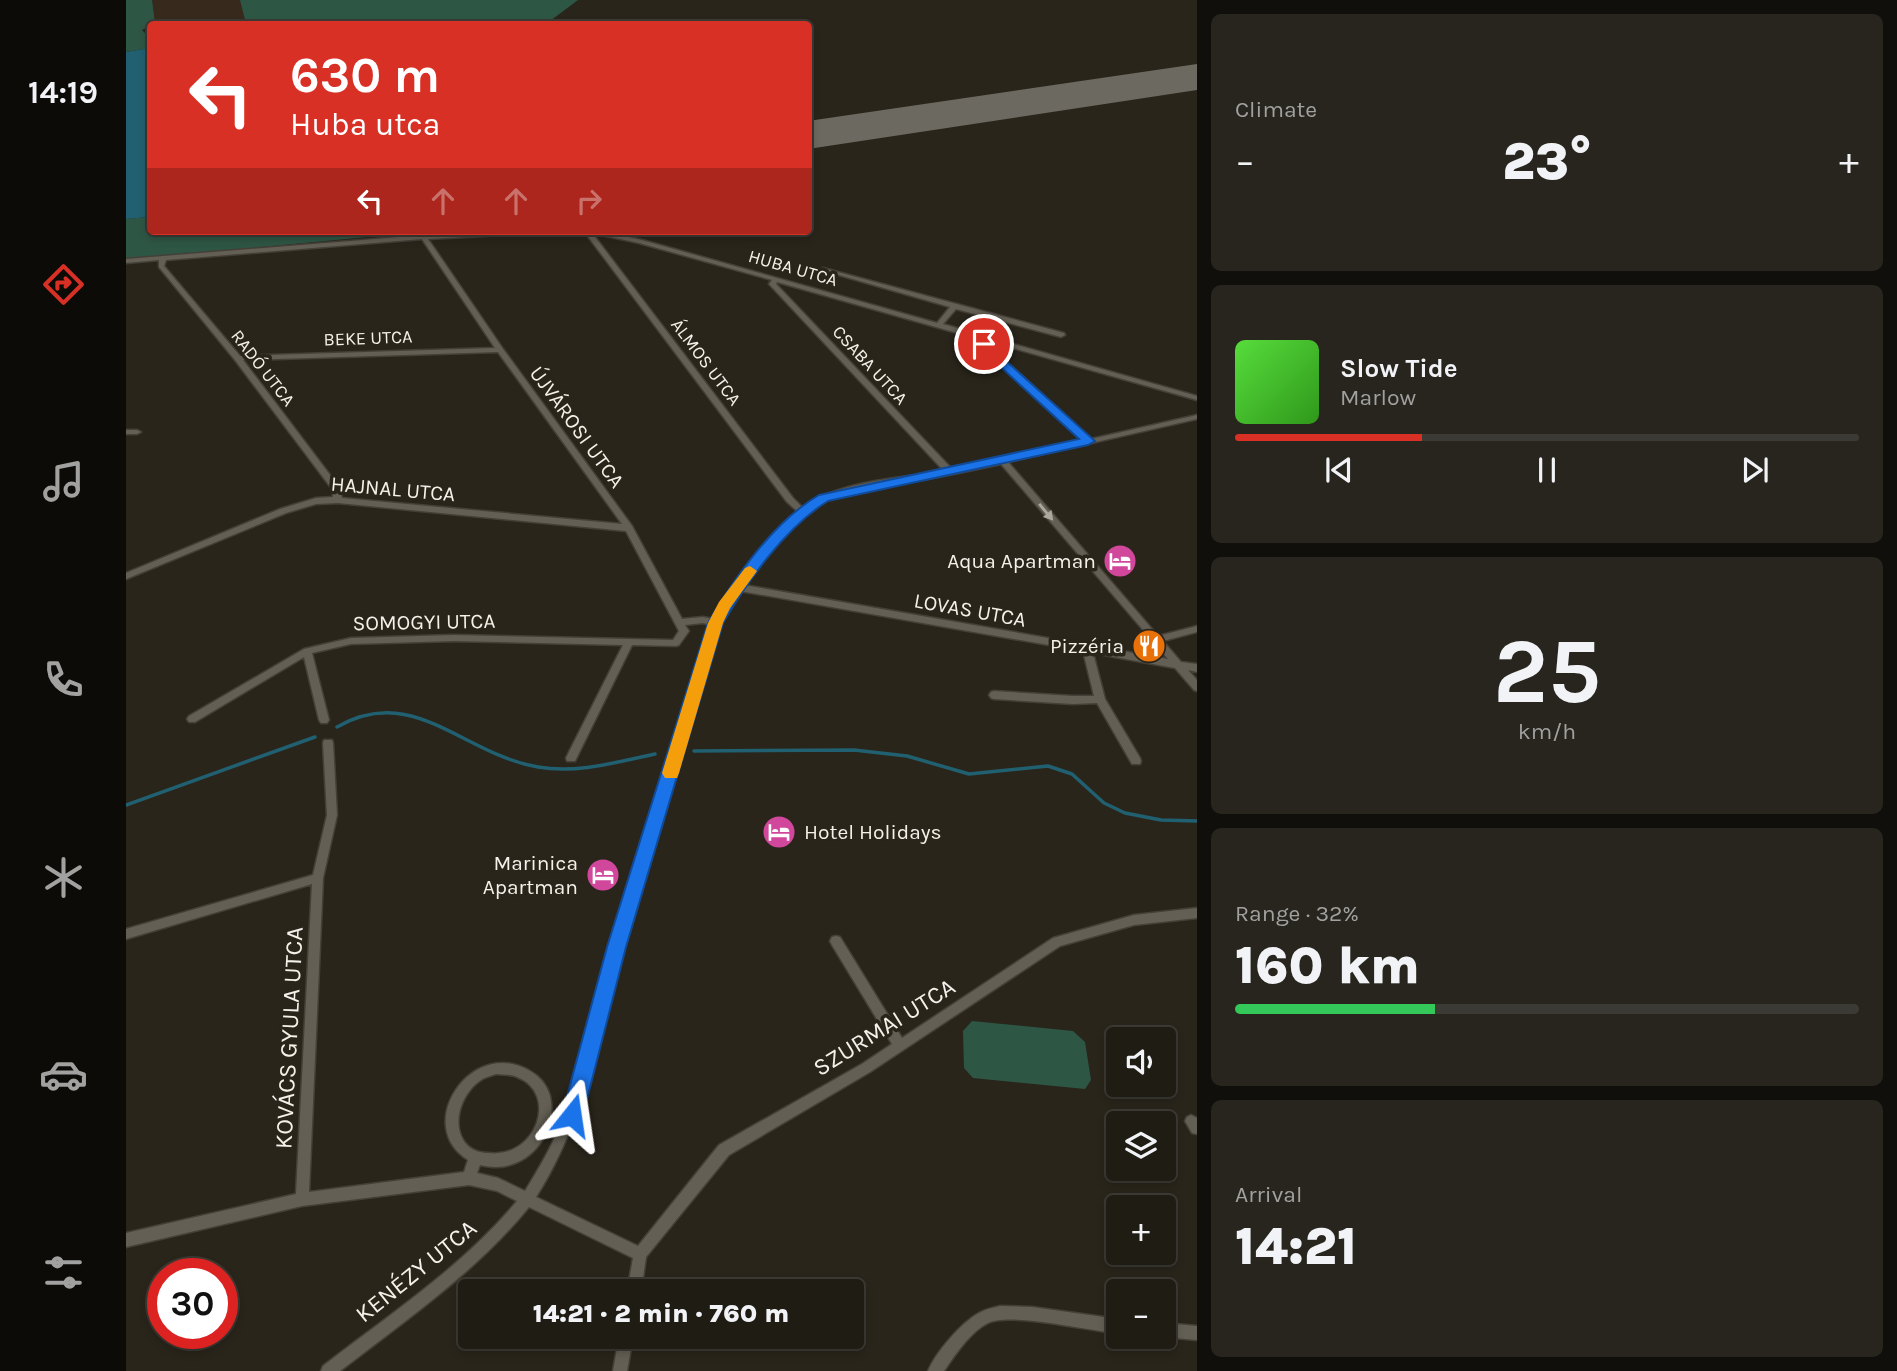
<!DOCTYPE html>
<meta charset="utf-8">
<style>
:root{--surface:#1f1c14;--page:#27251d;--text:#f1f3f6;--muted:#a1a1a0;--line:#3c3a34;--accent:#d93025}
body{margin:0;font-family:Karla,sans-serif;background:var(--page);color:var(--text);height:100vh;display:flex;flex-direction:column;font-size:26px;white-space:nowrap}
*{box-sizing:border-box;margin:0}
p{font-size:23px;color:var(--muted)}
.icon{flex:none;width:38px;height:38px;fill:none;stroke:currentColor;stroke-width:2;stroke-linecap:round;stroke-linejoin:round}
.map{position:relative;flex:1;overflow:hidden}
.drawer{display:flex;flex-direction:column;gap:14px;padding:14px;background:#110f0b;width:700px}
.drawer>*{flex:none}
.guide{position:absolute;left:21px;top:21px;width:665px;height:214px;border-radius:7px;box-shadow:0 4px 10px #0003,0 0 0 2px var(--line);background:#d93025;color:#fff;overflow:hidden}
.fabs{position:absolute;left:980px;top:1027px;display:grid;gap:14px}
.fabs a{display:grid;place-items:center;width:70px;height:70px;border-radius:7px;background:var(--surface);box-shadow:0 4px 10px #0003,0 0 0 2px var(--line);font-size:35px}
.speed{position:absolute;left:21px;top:1258px;display:flex;gap:14px;font-size:35px;font-weight:700;text-align:center}
.speed>*{display:grid;place-content:center;width:91px;height:91px;border-radius:50%;background:var(--surface);box-shadow:0 4px 10px #0003,0 0 0 2px var(--line);line-height:1}
.speed .limit{border:10px solid #d22;background:#fff;color:#111}
.pin{position:absolute;display:grid;place-items:center;width:60px;height:60px;color:#fff;margin:-30px;border:4px solid #fff;border-radius:50%;box-shadow:0 2px 7px #0007}
.me{position:absolute;width:77px;margin:-38px;rotate:15deg;stroke-linejoin:round;filter:drop-shadow(0 0 5px #0008)}
.turn{display:flex;align-items:center;gap:24px;height:147px;padding:0 28px;font-size:32px}
.turn .icon{width:91px;height:91px;stroke-width:2.5}
.turn b{display:block;font-size:49px;line-height:60px}
.lanes{display:flex;align-items:center;height:66px;padding:0 28px;background:#0003;justify-content:center;gap:35px;direction:ltr}
.lanes .off{opacity:.35}
.big{font-size:52px;font-weight:800;line-height:1.1}
.drawer .widget{flex:1;display:flex;flex-direction:column;justify-content:center;gap:10px;min-width:0;padding:0 24px;border-radius:10px;background:var(--page)}
.drawer .dial{align-items:center;gap:0}
.dial b{font-size:91px;line-height:1}
.song{display:flex;align-items:center;gap:21px}
.cover{width:84px;height:84px;border-radius:10px;background:linear-gradient(135deg,hsl(110 70% 55%),hsl(110 70% 35%))}
.played{height:7px;border-radius:4px;background:linear-gradient(90deg,var(--accent) 30%,var(--line) 30%)}
.keys{display:flex;justify-content:space-around;direction:ltr}
.heat{display:flex;justify-content:space-between;align-items:center;font-size:38px;direction:ltr}
.charge{height:10px;border-radius:5px;background:linear-gradient(90deg,#34c759 32%,var(--line) 0)}
.trip{position:absolute;left:332px;top:1279px;width:406px;height:70px;border-radius:7px;background:var(--surface);box-shadow:0 4px 10px #0003,0 0 0 2px var(--line);font-weight:800;line-height:70px;text-align:center}
main{display:flex;flex:1;min-height:0}
.tab-bar{display:flex;flex-direction:column;width:126px;justify-content:space-around;align-items:center;background:#0c0b08;color:var(--muted)}
.tab-bar .icon{width:49px;height:49px}
.tab-bar .current{color:var(--accent)}
.tab-bar b{font-size:32px;color:var(--text)}
.map>svg:first-child{display:block}
.industrial{fill:#372a1d}
.green{fill:#2e5645}
.water{fill:#216070}
.lines{fill:none;stroke-linecap:round;stroke-linejoin:round}
.stream{stroke:#216070;stroke-width:3.5}
.runway{fill:#6c6960;fill-rule:evenodd}
.minor-casing{stroke:#444038;stroke-width:3}
.minor{fill:#635f54;fill-rule:evenodd}
.oneway{fill:#aba89f}
.route{fill:#1a73e8;stroke:#114b97;stroke-width:2}
.slow{fill:#f59e0b}
.labels{text-anchor:middle;stroke-width:7;stroke-linejoin:round;paint-order:stroke}
.far-street-label{font-size:18px;fill:#f3f1ea;stroke:#29251b}
.street-label{font-size:21px;fill:#f3f1ea;stroke:#29251b}
.poi-label{font-size:21px;fill:#f3f1ea;stroke:#29251b;text-anchor:end}
.near-street-label{font-size:24px;fill:#f3f1ea;stroke:#29251b}
</style>
<main>
<nav class="tab-bar">
<b>14:19</b>
<svg class="icon current" aria-label="directions" viewBox="0 0 24 24"><path d="M12 3l9 9-9 9-9-9zM9 14v-3h6M13 9l2 2-2 2"/></svg>
<svg class="icon" aria-label="music" viewBox="0 0 24 24"><path d="M9 18V5l10-2v13"/><circle cx="6" cy="18" r="3"/><circle cx="16" cy="16" r="3"/></svg>
<svg class="icon" aria-label="phone" viewBox="0 0 24 24"><path d="M5 4h4l2 5-3 2q2 4 5 5l2-3 5 2v4C11 20 4 13 5 4z"/></svg>
<svg class="icon" aria-label="climate" viewBox="0 0 24 24"><path d="M12 3v18M4 7l16 10M4 17L20 7"/></svg>
<svg class="icon" aria-label="car" viewBox="0 0 24 24"><path d="M5 17H2v-5l4-1 3-4h7l3 4 3 1v5h-3M9 17h6M6 11h13"/><circle cx="7" cy="17" r="2"/><circle cx="17" cy="17" r="2"/></svg>
<svg class="icon" aria-label="filters" viewBox="0 0 24 24"><path d="M4 7h16M4 17h16"/><circle cx="9" cy="7" r="2"/><circle cx="15" cy="17" r="2"/></svg>
</nav>
<div class="map">
<svg width="1071" height="1371" viewBox="0 0 1071 1371">
<rect width="100%" height="100%" fill="#29251b"/>
<!-- industrial -->
<polygon class="industrial" points="26,0 114,0 120,24 26,24 29,23"/>
<!-- green -->
<g class="green">
<polygon points="0,0 26,0 29,23 16,30 24,38 24,48 0,52"/>
<polygon points="114,0 452,0 420,24 120,24"/>
<polygon points="24,217 24,231 305,231 0,260 0,219"/>
<polygon points="846,1021 947,1031 959,1042 965,1080 959,1089 847,1078 838,1068 837,1031"/>
</g>
<!-- water -->
<polygon class="water" points="24,48 24,217 0,219 0,52"/>
<g class="lines">
<!-- stream -->
<g class="stream">
<path d="M211 727C288 683 336 754 412 767 451 774 491 762 529 754"/>
<polyline points="568,751 728,750 781,756 843,774 922,766 946,774 978,803 999,813 1035,820 1071,821"/>
<polyline points="0,805 189,737"/>
</g>
<!-- runway -->
<polygon class="runway" points="1071,64 1071,90 682,149 682,121"/>
<defs>
<g id="minor">
<path d="M375 231H414L411 233 302 239 377 349 506 526 556 619 577 617 587 619C608 580 637 542 672 512L661 502 458 231H474L516 240 811 323 824 307 692 269 697 268 938 333 939 335 935 337 830 309 817 324 1071 396V400L862 341 861 344 965 439 1071 415V419L882 462 1032 636 1071 626V632L1037 641 1055 662 1071 664V672L1062 670 1071 680V691L1068 690 1049 668 967 653 979 699 1014 758 1015 761 1014 764H1006L971 703 947 704 868 699 865 698 863 695 865 692 868 691 947 696H968L957 651 614 591 595 623C564 730 528 836 498 942 473 1030 460 1119 410 1197L512 1246 593 1145 736 1064 766 1044 706 945 704 941 706 937 710 936 714 937 776 1038 927 938 1008 915 1071 908V918L1008 925 934 946 744 1072 603 1155 520 1257 515 1292H501L507 1258 403 1207C350 1272 280 1320 214 1371H195L197 1366C264 1314 336 1267 391 1201L371 1191 343 1185 176 1206 0 1247V1233L170 1194 186 884 0 939V929L187 875 201 815 197 743 198 740H206L207 743 211 815 197 878 183 1192 338 1172 342 1160C286 1125 346 1036 404 1071 413 1076 421 1085 424 1096 432 1130 406 1167 370 1167 365 1167 359 1166 354 1165L351 1173 372 1178 399 1191C410 1173 421 1155 430 1135 456 1075 467 1009 485 946 516 838 553 732 585 625L577 623 559 625 563 631 553 645 550 646 506 645 449 761H441L440 758 497 645 328 641 225 644 186 653 203 720 201 723H195L193 720 178 657 69 722H63L61 719 63 716 178 649 225 638 328 635 547 640 553 631 500 531 212 503 190 504 160 513 0 579V573L154 509 190 498 207 497 206 489 109 360 33 267V260L0 263V259L298 235ZM466 233 513 243 646 280 643 284 644 285 818 471C773 479 714 480 677 508L667 498ZM296 239 369 348 114 356 38 266 40 260ZM651 282 856 340 853 344 854 346 958 440 826 469 650 284ZM372 352 496 524 216 498 213 487 117 360ZM875 464 1042 659 618 585C638 556 668 516 700 500 727 487 761 485 790 481 819 476 847 470 875 464ZM370 1074C377 1075 385 1074 391 1077 433 1093 411 1159 362 1153 355 1153 348 1151 342 1146 323 1127 335 1093 355 1080 359 1077 365 1076 370 1074Z"/>
<polygon points="0,430 11,430 15,432 11,434 0,434"/>
<polygon points="1065,1115 1071,1118 1071,1134 1066,1133 1059,1121 1061,1117"/>
<path d="M874 1306 906 1307 992 1319V1333C962 1331 887 1312 862 1323 844 1332 829 1355 818 1371H802C810 1352 835 1323 853 1313 860 1309 866 1308 874 1306Z"/>
<polygon points="1038,1323 1071,1326 1071,1340 1038,1337"/>
<polygon points="493,1337 507,1337 501,1371 487,1371"/>
</g>
</defs>
<!-- minor casing -->
<use href="#minor" class="minor-casing"/>
<!-- minor -->
<use href="#minor" class="minor"/>
</g>
<!-- one-way arrows -->
<defs><path id="oneway-solid" d="M-6-.8H1V-3.2L6.5 0L1 3.2V.8H-6Z" transform="scale(1.75)"/></defs>
<use class="oneway" href="#oneway-solid" transform="translate(920 512) rotate(50)"/>
<!-- route -->
<path class="route" d="M858 341 969 441 962 445 702 501C660 527 622 580 597 623L500 947 457 1115 454 1122 446 1125 439 1122 436 1115 481 947 582 623C609 577 648 521 693 495L953 439 853 347 852 344Z"/>
<!-- slow -->
<polygon class="slow" points="624,566 631,571 604,608 597,623 553,773 551,778 539,778 536,773 582,623 593,602 619,568"/>
<!-- icons -->
<defs>
<symbol id="hotel-disc" viewBox="-11 -11 22 22"><circle r="9.5" fill="#d1479c" stroke="#29251b"/><path d="M-6-4.5h1.5V1H6V5H4.5V3h-9V5H-6ZM-4 0a1.8 1.8 0 1 1 3.6 0ZM.5 0V-2.5h3Q6-2.5 6 0Z" fill="#fff"/></symbol>
<symbol id="restaurant-disc" viewBox="-11 -11 22 22"><circle r="9.5" fill="#e8710a" stroke="#29251b"/><path d="M-5-6h1v4h1v-4h1v4h1v-4h1v5L-1.5 .5V6h-2V.5L-5-1ZM5-6V6H3V1.5H1.5Q1.5-4 5-6Z" fill="#fff"/></symbol>
</defs>
<g fill-rule="evenodd">
<use href="#hotel-disc" x="975" y="542" width="38" height="38"/>
<use href="#restaurant-disc" x="1004" y="627" width="38" height="38"/>
<use href="#hotel-disc" x="634" y="813" width="38" height="38"/>
<use href="#hotel-disc" x="458" y="856" width="38" height="38"/>
</g>
<g class="labels">
<!-- far-street labels -->
<g class="far-street-label">
<text transform="translate(667 268) rotate(16)" y="6">HUBA UTCA</text>
<text transform="translate(242 338) rotate(-2)" y="6">BEKE UTCA</text>
<text transform="translate(580 362) rotate(53)" y="6">ÁLMOS UTCA</text>
<text transform="translate(744 365) rotate(47)" y="6">CSABA UTCA</text>
<text transform="translate(137 368) rotate(52)" y="6">RADÓ UTCA</text>
</g>
<!-- street labels -->
<g class="street-label">
<text transform="translate(451 427) rotate(54)" y="7">ÚJVÁROSI UTCA</text>
<text transform="translate(267 489) rotate(5)" y="7">HAJNAL UTCA</text>
<text transform="translate(844 610) rotate(10)" y="7">LOVAS UTCA</text>
<text transform="translate(298 622) rotate(-1)" y="7">SOMOGYI UTCA</text>
</g>
<!-- poi labels -->
<g class="poi-label">
<text x="970" y="568">Aqua Apartman</text>
<text x="998" y="653">Pizzéria</text>
<text x="678" y="839" text-anchor="start">Hotel Holidays</text>
<text x="452" y="870">Marinica<tspan x="452" dy="24">Apartman</tspan></text>
</g>
<!-- near-street labels -->
<g class="near-street-label">
<text transform="translate(758 1027) rotate(-32)" y="8">SZURMAI UTCA</text>
<text transform="translate(163 1038) rotate(-87)" y="8">KOVÁCS GYULA UTCA</text>
<text transform="translate(290 1271) rotate(-39)" y="8">KENÉZY UTCA</text>
</g>
</g>
</svg>
<div class="fabs">
<a><svg class="icon" aria-label="sound" viewBox="0 0 24 24"><path d="M4 9h4l5-4v14l-5-4H4zM17 9q2 3 0 6"/></svg></a>
<a><svg class="icon" aria-label="layers" viewBox="0 0 24 24"><path d="M12 4l9 5-9 5-9-5zM3 14l9 5 9-5"/></svg></a>
<a>+</a>
<a>−</a>
</div>
<div class="speed"><div class="limit">30</div></div>
<div class="pin" style="left:858px;top:344px;background:#d93025"><svg class="icon" aria-label="arrive" viewBox="0 0 24 24"><path d="M6 21V4h12l-3 4 3 4H6"/></svg></div>
<svg class="me" style="left:446px;top:1115px" viewBox="-20 -20 40 40"><path d="M0-17L14 15 0 8-14 15z" fill="#1a73e8" stroke="#fff" stroke-width="4"/></svg>
<div class="trip">14:21 · 2 min · 760 m</div>
<div class="guide">
<div class="turn"><svg class="icon" aria-label="left" viewBox="0 0 24 24"><path d="M17 20v-9H6M10 6l-5 5 5 5"/></svg><div><b>630 m</b>Huba utca</div></div>
<div class="lanes"><svg class="icon" aria-label="left" viewBox="0 0 24 24"><path d="M17 20v-9H6M10 6l-5 5 5 5"/></svg><svg class="icon off" aria-label="ahead" viewBox="0 0 24 24"><path d="M12 20V5M6 11l6-6 6 6"/></svg><svg class="icon off" aria-label="ahead" viewBox="0 0 24 24"><path d="M12 20V5M6 11l6-6 6 6"/></svg><svg class="icon off" aria-label="right" viewBox="0 0 24 24"><path d="M7 20v-9h11M14 6l5 5-5 5"/></svg></div>
</div>
</div>
<section class="drawer">
<div class="widget"><p>Climate</p>
<div class="heat"><a>−</a><b class="big">23°</b><a>+</a></div>
</div>
<div class="widget">
<div class="song"><i class="cover"></i><div><b>Slow Tide</b><p>Marlow</p></div></div>
<div class="played"></div>
<div class="keys"><svg class="icon" aria-label="previous" viewBox="0 0 24 24"><path d="M18 5L8 12l10 7zM5 5v14"/></svg><svg class="icon" aria-label="pause" viewBox="0 0 24 24"><path d="M8 5v14M16 5v14"/></svg><svg class="icon" aria-label="next" viewBox="0 0 24 24"><path d="M6 5l10 7-10 7zM19 5v14"/></svg></div>
</div>
<div class="widget dial"><b>25</b><p>km/h</p></div>
<div class="widget"><p>Range · 32%</p><b class="big">160 km</b><div class="charge"></div></div>
<div class="widget"><p>Arrival</p><b class="big">14:21</b></div>
</section>
</main>
